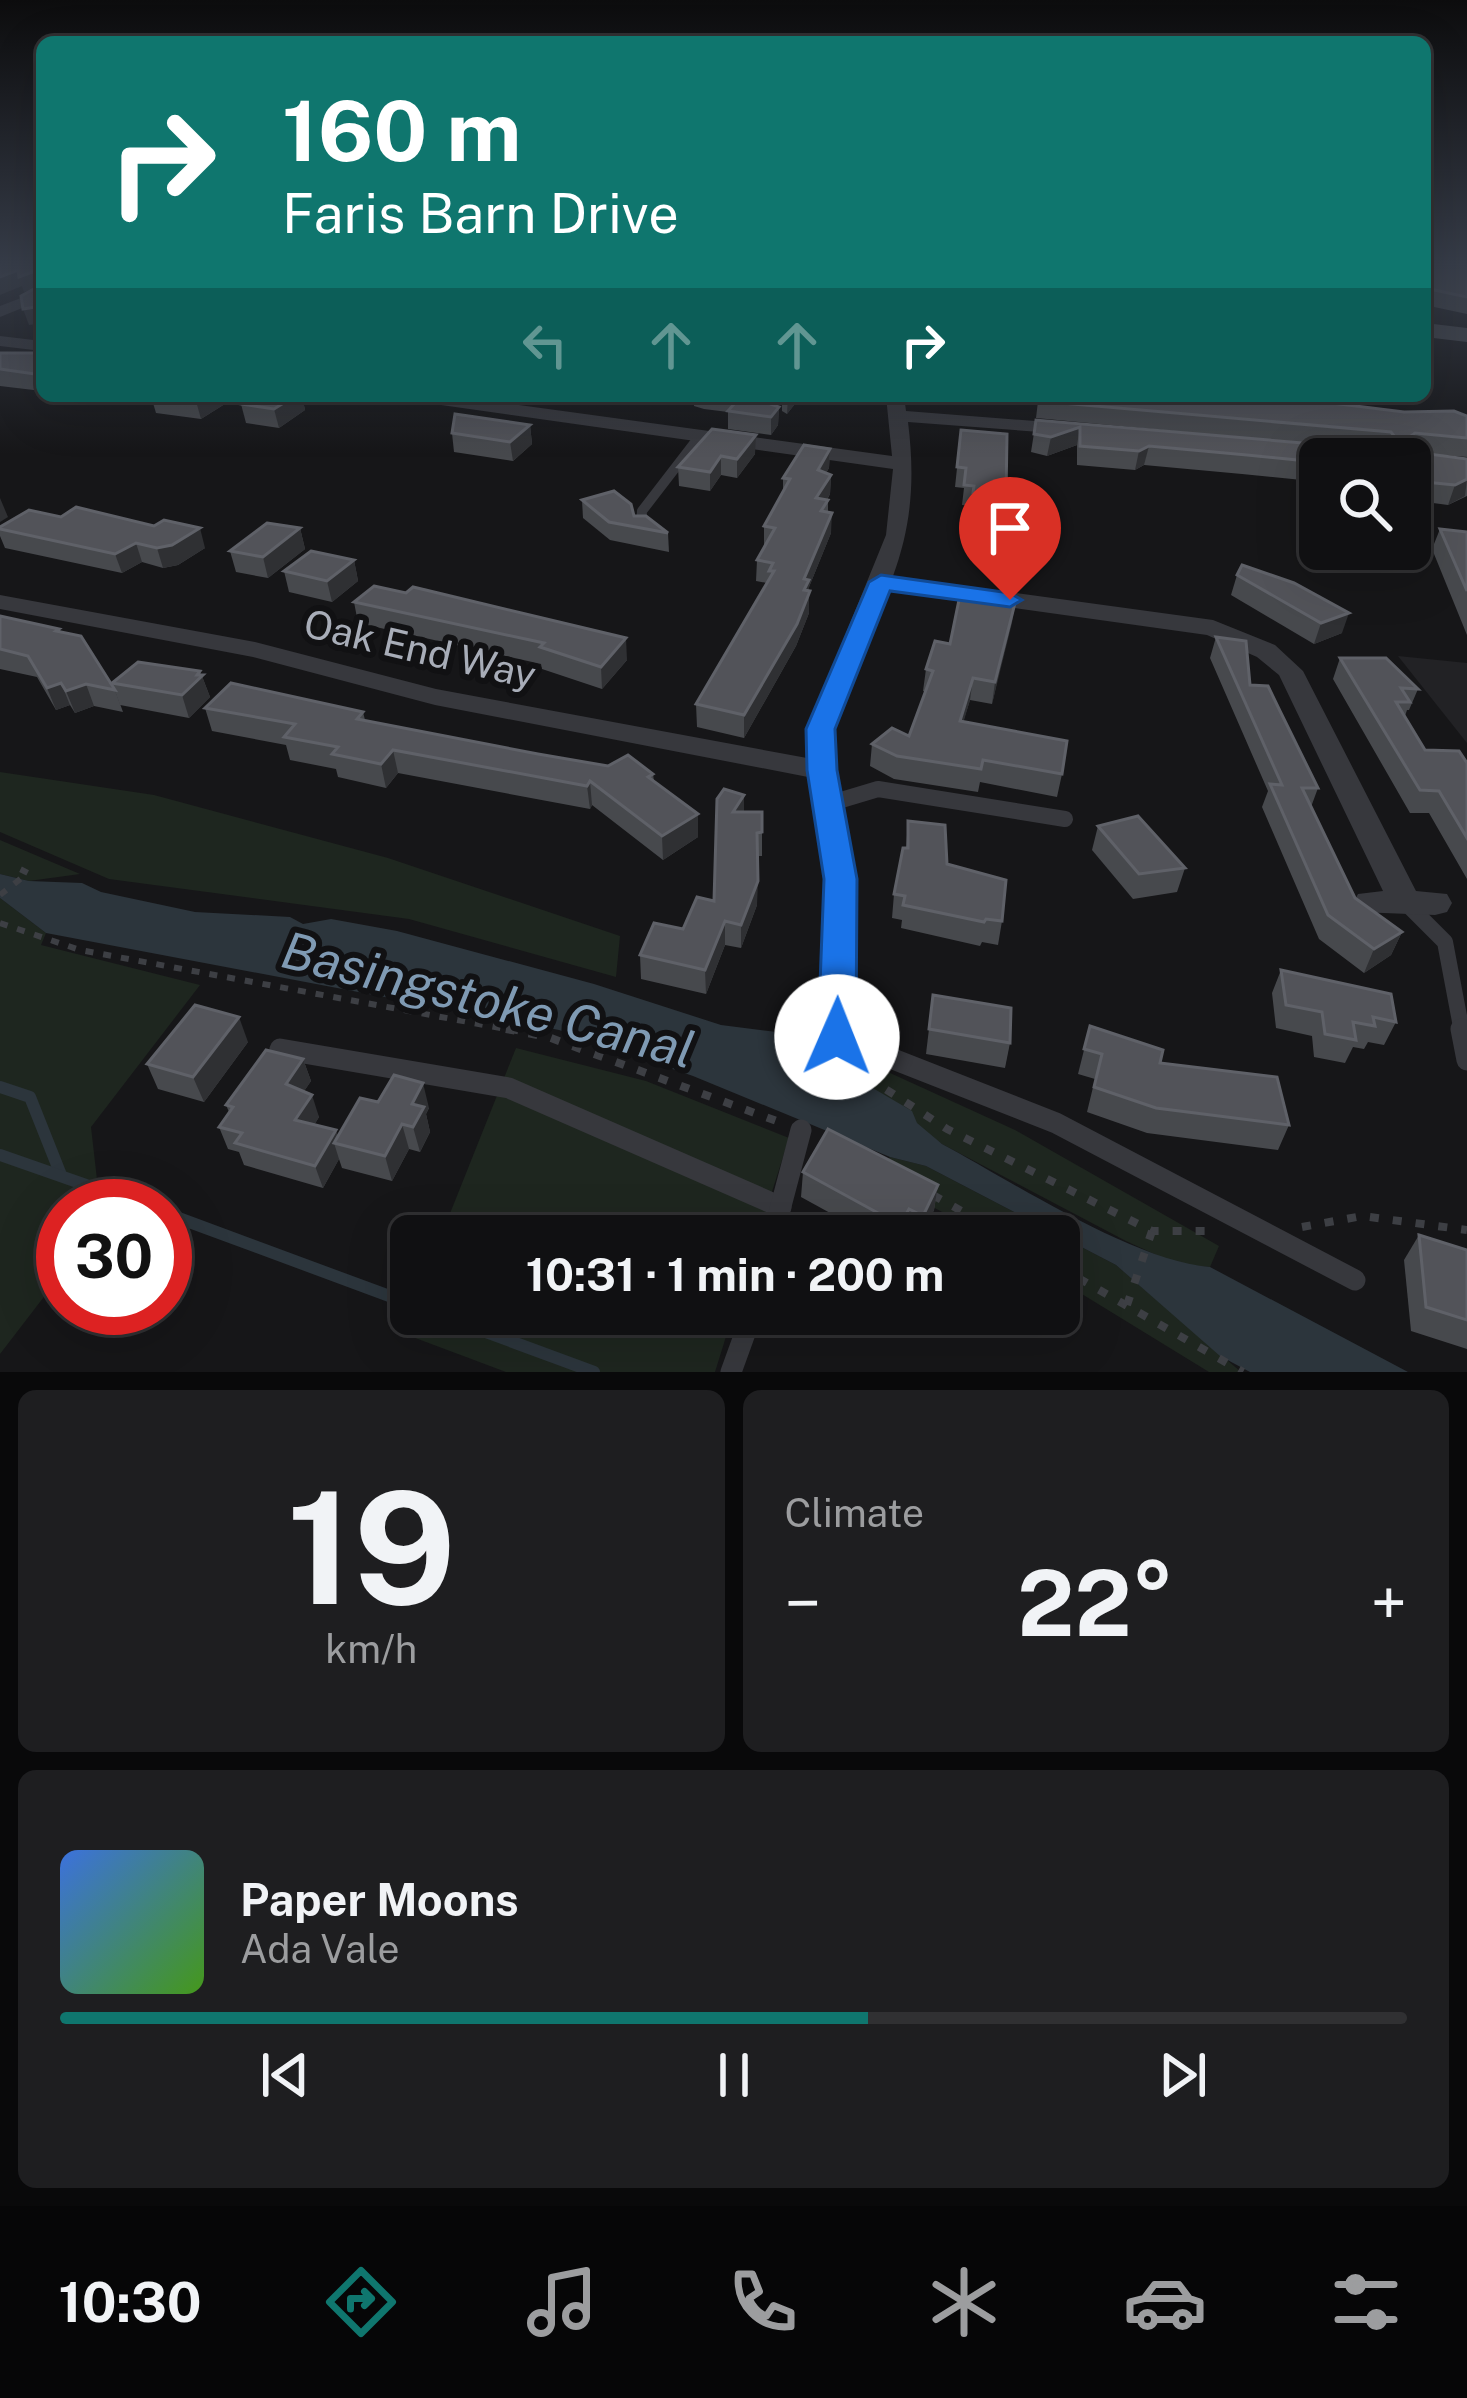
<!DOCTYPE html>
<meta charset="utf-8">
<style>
:root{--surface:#101012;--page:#1e1e20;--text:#f1f3f6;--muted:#9c9d9f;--line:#303032;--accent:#0f766e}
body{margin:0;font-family:"Public Sans",sans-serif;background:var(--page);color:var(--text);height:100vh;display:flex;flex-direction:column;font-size:45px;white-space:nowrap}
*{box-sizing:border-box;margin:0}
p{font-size:39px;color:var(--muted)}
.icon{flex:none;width:66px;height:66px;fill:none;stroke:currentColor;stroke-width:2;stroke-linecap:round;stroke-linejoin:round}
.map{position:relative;height:1372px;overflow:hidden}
.sheet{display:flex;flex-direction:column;gap:18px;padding:18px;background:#09090a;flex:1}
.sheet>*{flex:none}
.guide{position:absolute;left:36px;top:36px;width:1395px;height:366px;border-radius:18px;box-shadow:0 12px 48px #0002,0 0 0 3px var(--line);background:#0f766e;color:#fff;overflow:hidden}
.buttons{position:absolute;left:1299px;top:438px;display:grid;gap:24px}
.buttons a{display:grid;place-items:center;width:132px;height:132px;border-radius:18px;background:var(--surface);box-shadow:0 12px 48px #0002,0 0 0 3px var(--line);font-size:60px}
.speed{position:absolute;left:36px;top:1179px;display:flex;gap:24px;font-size:60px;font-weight:700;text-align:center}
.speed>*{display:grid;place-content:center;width:156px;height:156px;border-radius:50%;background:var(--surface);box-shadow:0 12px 48px #0002,0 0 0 3px var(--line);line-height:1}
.speed .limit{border:18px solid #d22;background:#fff;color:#111}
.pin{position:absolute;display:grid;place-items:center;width:102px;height:102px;color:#fff;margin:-123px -51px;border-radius:50% 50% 50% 0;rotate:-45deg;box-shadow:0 0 12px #0007}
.pin .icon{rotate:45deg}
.me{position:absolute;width:132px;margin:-66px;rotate:1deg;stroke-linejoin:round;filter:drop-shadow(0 0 9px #0008)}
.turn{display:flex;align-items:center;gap:42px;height:252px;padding:0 48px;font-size:54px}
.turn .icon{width:156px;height:156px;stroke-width:2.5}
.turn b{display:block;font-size:84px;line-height:102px}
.lanes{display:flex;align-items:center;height:114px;padding:0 48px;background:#0003;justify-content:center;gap:60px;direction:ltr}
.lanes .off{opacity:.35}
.big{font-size:90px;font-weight:700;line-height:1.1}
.sheet .card{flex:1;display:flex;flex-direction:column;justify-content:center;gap:18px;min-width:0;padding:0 42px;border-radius:18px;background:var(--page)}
.sheet .dial{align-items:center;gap:0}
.dial b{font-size:156px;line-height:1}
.song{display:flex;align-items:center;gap:36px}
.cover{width:144px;height:144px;border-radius:18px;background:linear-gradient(135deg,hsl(220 70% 55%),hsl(100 70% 35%))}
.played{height:12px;border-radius:6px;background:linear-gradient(90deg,var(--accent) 60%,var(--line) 60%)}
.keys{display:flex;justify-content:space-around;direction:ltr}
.heat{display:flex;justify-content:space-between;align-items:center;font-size:66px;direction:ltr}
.sheet .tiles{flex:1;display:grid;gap:18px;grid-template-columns:1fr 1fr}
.card:last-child{grid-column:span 2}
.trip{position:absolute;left:390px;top:1215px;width:690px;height:120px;border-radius:18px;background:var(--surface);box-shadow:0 12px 48px #0002,0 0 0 3px var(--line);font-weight:700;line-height:120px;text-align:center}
.dock{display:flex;height:192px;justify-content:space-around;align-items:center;background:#060607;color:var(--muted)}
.dock .icon{width:84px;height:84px}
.dock .on{color:var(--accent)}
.dock b{font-size:54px;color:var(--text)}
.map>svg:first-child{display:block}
.built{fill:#222225}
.green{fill:#1e261f}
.water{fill:#2c353c}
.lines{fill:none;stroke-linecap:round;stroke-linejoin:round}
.stream{stroke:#2c353c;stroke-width:12}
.path-far1{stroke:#3d3f44;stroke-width:6;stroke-dasharray:8 10;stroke-linecap:butt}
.path{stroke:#3d3f44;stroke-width:8;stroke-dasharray:9 14;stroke-linecap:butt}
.service-far2{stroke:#37383d;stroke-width:10}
.service-far1{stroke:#37383d;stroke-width:16}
.service{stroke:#37383d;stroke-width:21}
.minor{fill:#37383d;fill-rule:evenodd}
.secondary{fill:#45474d;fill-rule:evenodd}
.wall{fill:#47494d}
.shaded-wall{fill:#2f3033}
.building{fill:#525359;stroke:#5f6168;stroke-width:3}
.route{fill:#1a73e8;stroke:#114b97;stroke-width:3}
.labels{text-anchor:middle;stroke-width:12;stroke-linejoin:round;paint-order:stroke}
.street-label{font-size:39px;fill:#a8adb8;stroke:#111113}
.near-water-label{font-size:51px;font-style:italic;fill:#7f9ab3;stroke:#111113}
</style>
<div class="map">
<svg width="1467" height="1372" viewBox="0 0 1467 1372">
<rect width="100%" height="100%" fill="#161618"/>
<!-- built -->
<polygon class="built" points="1398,656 1467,663 1467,743"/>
<!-- green -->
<g class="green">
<polygon points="0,772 154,795 388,858 620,936 616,977 409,919 109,879 0,832"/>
<polygon points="0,840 80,874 29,881 0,874"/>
<polygon points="0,898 46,933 41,945 200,985 91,1127 100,1206 63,1206 63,1272 0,1354"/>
<polygon points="820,1041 1015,1130 1219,1246 1210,1267 1176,1264 1126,1241 942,1144 805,1045"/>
<polygon points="516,1048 646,1081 789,1138 758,1236 441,1236"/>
<polygon points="890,1157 926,1166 1116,1265 1241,1372 1209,1372 1059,1280 1059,1236 987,1236 875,1176"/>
<polygon points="411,1310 411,1314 733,1314 715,1372 506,1372 402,1333"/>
</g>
<!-- water -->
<path class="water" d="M0 874 29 881 82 883 101 892 195 912 290 917 303 924 331 919 397 931 594 984 721 1025 777 1032 912 1111 917 1123 942 1144C1013 1182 1133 1261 1210 1267L1408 1372H1250L1220 1356 1116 1265 926 1166 890 1157 693 1076 559 1030 46 933 0 898Z"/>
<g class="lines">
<!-- stream -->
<g class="stream">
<polyline points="0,1087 30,1097 61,1175"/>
<polyline points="0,1155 146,1206"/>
<polyline points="165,1213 411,1304"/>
<polyline points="437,1314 594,1372"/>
</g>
<!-- path-far1 -->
<g class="path-far1">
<polyline points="0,895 28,873 14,866"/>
<polyline points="0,923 80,950 522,1032"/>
</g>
<!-- path -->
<g class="path">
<polyline points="506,1029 548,1037 782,1123"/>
<polyline points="867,1077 947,1129 1152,1231 1207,1231"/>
<polyline points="933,1195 1006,1236"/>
<polyline points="1302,1227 1362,1216 1467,1230"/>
<polyline points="1059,1267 1243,1372"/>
<polyline points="1127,1305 1152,1231"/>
</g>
<!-- service-far2 -->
<polyline class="service-far2" points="641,527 642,511 699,437"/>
<!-- service-far1 -->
<g class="service-far1">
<polyline points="828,804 878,789 1065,819"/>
<polyline points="1409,906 1445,942 1462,1032"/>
</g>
<!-- service -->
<g class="service">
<polyline points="1461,1029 1467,1060"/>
<polyline points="837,1037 1056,1123 1355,1280"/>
<polyline points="280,1049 509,1088 781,1207"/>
<polyline points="773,1236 801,1130"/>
<polyline points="731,1372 752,1314"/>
</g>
<!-- minor -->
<g class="minor">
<polygon points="42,290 42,300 0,317 0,306"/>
<polygon points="0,336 42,341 42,351 0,346"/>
<path d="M404 396H453L892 456 886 396H904L906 411 1074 424 1077 428 1067 434 908 422C915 478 912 524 893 576L1213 620 1275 645 1303 671 1416 891 1447 894 1452 903 1447 912 1435 915 1358 912 1353 903 1358 894 1383 891 1279 675 1257 657 1207 635 887 590 835 729 837 770 856 879V1037L850 1048 837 1052 824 1048 818 1037 824 879 808 777 435 705 253 657 0 609V595L255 642 436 689 807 758V729L886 535 893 469 413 401Z"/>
</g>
<!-- secondary -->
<polygon class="secondary" points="1425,323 1467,328 1467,342 1425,337"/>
</g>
<!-- wall -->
<g class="wall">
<polygon points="1425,262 1467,264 1467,314 1425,305"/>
<polygon points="0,353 42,353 42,391 0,386"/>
<polygon points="151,396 227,396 228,402 201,419 156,413"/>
<polygon points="255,396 302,396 305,410 279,428 246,423 241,404"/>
<polygon points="659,396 751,396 779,407 778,425 771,435 728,429 728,412 704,409 694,406 694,401"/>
<polygon points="782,396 801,396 787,414 782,411"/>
<polygon points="949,396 970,396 969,400 949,399"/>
<polygon points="1038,401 1404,412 1467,416 1467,457 1417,453 1467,459 1467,496 1448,505 1418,501 1413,489 1410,489 1410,459 1320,459 1320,488 1304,487 1302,480 1242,474 1144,465 1135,470 1077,465 1077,445 1047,456 1031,452 1036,420 1269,440 1036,418"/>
<polygon points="530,425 532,444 513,461 454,452 452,433"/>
<polygon points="712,429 755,454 737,478 721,475 710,491 679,486 678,467"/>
<polygon points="961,430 1006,496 1003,516 971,513 971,506 962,505 964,488 955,487"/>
<polygon points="830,449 829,468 826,473 831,475 830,494 827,500 828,500 828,512 831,533 809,587 809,613 796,646 744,738 697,727 696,704 767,583 756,581 757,560 764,547 764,526 783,492 783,478"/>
<polygon points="582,500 634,516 668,533 669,552 610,540 583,518"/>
<polygon points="300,528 305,549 268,578 236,572 230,551"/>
<polygon points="0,529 205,548 178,565 163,568 142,562 122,573 5,548 0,536"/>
<polygon points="1440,529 1467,532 1467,635 1432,549"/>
<polygon points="354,560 358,581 332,602 289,592 284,571"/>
<polygon points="1237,575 1342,633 1314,644 1231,595"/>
<polygon points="354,602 627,660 602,689 542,669 541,664 358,623"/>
<polygon points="1015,603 992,704 970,700 963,722 1062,774 1057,797 980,782 978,792 894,779 870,766 872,744 909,736 926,692 923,691 926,669 950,644"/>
<polygon points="0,616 59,629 115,690 123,712 94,706 75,713 70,705 56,710 37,677 0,669"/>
<polygon points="1216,637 1318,788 1311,807 1355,898 1402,932 1391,955 1364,973 1319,939 1262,807 1268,791 1210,658"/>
<polygon points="1340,658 1418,689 1409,710 1407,710 1405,716 1425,750 1467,763 1467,879 1429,813 1410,813 1333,679"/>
<polygon points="200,671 210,697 189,718 120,705 112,683"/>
<polygon points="205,708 363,712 365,720 538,754 653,774 654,781 698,837 663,860 592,805 590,809 398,773 386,788 338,777 336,769 290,760 286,745 212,731"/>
<polygon points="744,812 762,812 762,856 757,856 757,905 741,948 725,945 706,994 641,979 640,955 683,929 714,901"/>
<polygon points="908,821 1002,921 998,945 982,942 980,946 901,928 902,920 892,918 894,894 906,848"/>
<polygon points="1098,826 1185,868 1177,892 1133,899 1092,850"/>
<polygon points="1281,970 1396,1022 1384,1045 1368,1042 1364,1049 1353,1047 1345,1063 1314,1057 1312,1036 1276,1028 1272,993"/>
<polygon points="933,995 1010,1043 1005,1068 926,1054"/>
<polygon points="1090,1026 1160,1063 1289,1125 1278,1150 1147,1133 1087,1112 1095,1079 1078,1074"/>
<polygon points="248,1042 204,1102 158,1089 147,1064"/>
<polygon points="303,1059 311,1081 304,1091 319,1117 314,1125 338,1136 378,1102 429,1108 426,1114 430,1132 420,1152 409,1149 392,1181 342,1168 339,1159 323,1188 244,1165 239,1152 228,1149 219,1127 229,1112 226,1105"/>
<polygon points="803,1172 938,1185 934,1210 922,1236 909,1236 905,1234 904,1236 872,1236 801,1197"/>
<polygon points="1419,1235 1467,1250 1467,1349 1411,1331 1404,1260"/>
</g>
<!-- shaded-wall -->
<g class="shaded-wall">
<polygon points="18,270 35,271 40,286 24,292 22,286 0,295 0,277"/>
<polygon points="42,306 42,323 29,325 23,309"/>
<polygon points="204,396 227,396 228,402 201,419 196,401"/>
<polygon points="295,396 302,396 305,410 279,428 274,409"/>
<polygon points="788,396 801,396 787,414"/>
<polygon points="779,407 778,425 771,435 771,417"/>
<polygon points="530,425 532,444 513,461 510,442"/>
<polygon points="1080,427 1077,445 1047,456 1051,437"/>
<polygon points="756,435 755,454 737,478 737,459"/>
<polygon points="1149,446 1144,465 1135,470 1139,451"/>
<polygon points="830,449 829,468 817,489 818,470"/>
<polygon points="721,456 721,475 710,491 710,472"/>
<polygon points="831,475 830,494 816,518 816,498"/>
<polygon points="1467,479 1465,496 1448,505 1455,485"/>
<polygon points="0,498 8,517 0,522"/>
<polygon points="832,513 831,533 809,587 809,613 796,646 744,738 744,715"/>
<polygon points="200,528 205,548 178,565 163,568 157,548"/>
<polygon points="300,528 305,549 268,578 263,557"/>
<polygon points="136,543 142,562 122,573 115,554"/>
<polygon points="354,560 358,581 332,602 327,581"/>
<polygon points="1015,603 1012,623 992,704 995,682"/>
<polygon points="1349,613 1342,633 1314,644 1321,623"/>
<polygon points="626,638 627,660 602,689 601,667"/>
<polygon points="200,671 210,697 189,718 182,695"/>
<polygon points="973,678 970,700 957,744 960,721"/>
<polygon points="61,683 70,705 56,710 47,688"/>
<polygon points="86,684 94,706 75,713 66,691"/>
<polygon points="393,750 398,773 386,788 381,764"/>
<polygon points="590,781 592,805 590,809 587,786"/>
<polygon points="744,795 744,818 733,812"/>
<polygon points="698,814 698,837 663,860 662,836"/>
<polygon points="758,881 757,905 741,948 741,925"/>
<polygon points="725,921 725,945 706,994 705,970"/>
<polygon points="1402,932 1391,955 1364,973 1374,949"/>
<polygon points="239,1017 248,1042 204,1102 193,1077"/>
<polygon points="303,1059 311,1081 294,1106 286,1084"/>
<polygon points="423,1083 429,1108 426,1114 430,1132 420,1152 413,1127 412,1104"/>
<polygon points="312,1095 319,1117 303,1143 295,1120"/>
<polygon points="402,1124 409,1149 392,1181 385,1156"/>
<polygon points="336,1130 341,1145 334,1143 339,1159 323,1188 315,1166"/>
<polygon points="938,1185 934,1210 920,1236 923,1216"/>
<polygon points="909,1209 905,1234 904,1236 899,1236 900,1225"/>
</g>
<!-- building -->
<g class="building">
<polygon points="0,262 42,262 42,306 23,309 21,296 41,285 42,275 35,271 19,277 18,270 0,277"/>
<polygon points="1425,262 1467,264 1467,297 1425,288"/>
<polygon points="0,353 42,353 42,375 0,369"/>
<polygon points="156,396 204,396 196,401"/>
<polygon points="255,396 295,396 274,409 241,404"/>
<polygon points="739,396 748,396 779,407 771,417 728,411 741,396"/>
<polygon points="1040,396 1275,396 1404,412 1454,411 1467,416 1467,438 1415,433 1404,441 1412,445 1413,452 1467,459 1467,479 1455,485 1425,482 1419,470 1410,469 1410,459 1320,459 1320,468 1309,467 1307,461 1247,455 1149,446 1139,451 1080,446 1080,427 1051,437 1034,434 1036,420 1326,445 1393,445 1398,441 1391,432 1038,401"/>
<polygon points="455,414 530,425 510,442 452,433"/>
<polygon points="712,429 756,435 737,459 721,456 710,472 678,467"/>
<polygon points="961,430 1007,434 1006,496 973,493 974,486 964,485 966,468 957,467"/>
<polygon points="804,445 830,449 818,470 831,475 816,498 828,500 821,511 832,513 804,579 809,580 804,590 810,591 797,624 744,715 696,704 774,571 769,571 773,563 757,560 775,528 764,526 790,479 783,478"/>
<polygon points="614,491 631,504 634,516 646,516 668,533 609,522 582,500"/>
<polygon points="76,507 154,526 164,520 200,528 172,545 157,548 136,543 115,554 0,529 0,527 29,510 61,517"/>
<polygon points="267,523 300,528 263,557 230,551"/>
<polygon points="1440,529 1467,532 1467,591"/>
<polygon points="311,551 354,560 327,581 284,571"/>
<polygon points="1242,565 1294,583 1349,613 1321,623 1237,575"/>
<polygon points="374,586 406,593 413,587 626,638 601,667 540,647 544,643 354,602"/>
<polygon points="960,595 1015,603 995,682 973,678 960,721 1067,741 1062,774 983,760 981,769 897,756 872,744 892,728 909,736 933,671 926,669 935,641 950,644"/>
<polygon points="0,616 59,629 56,631 81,636 115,690 86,684 66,691 61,683 47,688 28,656 0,649"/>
<polygon points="1216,637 1246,641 1250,685 1268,686 1280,711 1318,788 1302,788 1355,898 1402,932 1374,949 1328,915 1270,784 1282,785"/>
<polygon points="1340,658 1386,658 1418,689 1401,688 1410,702 1396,702 1425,750 1459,751 1467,763 1467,838 1439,791 1420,790"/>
<polygon points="138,662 200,671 197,675 203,675 182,695 112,683"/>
<polygon points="231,683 363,712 357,719 538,754 608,766 628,755 653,774 648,777 698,814 662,836 590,781 587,786 393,750 381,764 332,754 338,747 284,737 295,724 205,708"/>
<polygon points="724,789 744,795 733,812 762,812 762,832 757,833 758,881 741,925 725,921 705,970 640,955 654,923 683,929 697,897 714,901 717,799"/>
<polygon points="1138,816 1185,868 1139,874 1098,826"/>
<polygon points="908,821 945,825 947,864 1006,880 1002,921 986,919 984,922 903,905 905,896 894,894 903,848 908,848"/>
<polygon points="1281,970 1391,994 1396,1022 1373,1017 1375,1026 1353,1022 1356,1040 1325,1034 1322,1012 1286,1005"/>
<polygon points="933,995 1011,1008 1010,1043 929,1029"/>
<polygon points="195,1005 239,1017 193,1077 147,1064"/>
<polygon points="1090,1026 1163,1050 1160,1063 1277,1077 1289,1125 1156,1108 1094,1087 1102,1054 1084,1049"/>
<polygon points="266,1050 303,1059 286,1084 312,1095 295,1120 336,1130 315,1166 235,1143 242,1133 219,1127 233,1107 226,1105"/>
<polygon points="394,1075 423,1083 412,1104 424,1107 413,1127 402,1124 385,1156 334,1143 360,1098 378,1102"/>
<polygon points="828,1129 938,1185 923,1216 909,1209 900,1225 803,1172"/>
<polygon points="1419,1235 1467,1250 1467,1320 1426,1307"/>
</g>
<!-- sky -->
<linearGradient id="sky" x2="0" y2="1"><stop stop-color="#0c0c0d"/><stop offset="0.58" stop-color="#363c48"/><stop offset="1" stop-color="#363c48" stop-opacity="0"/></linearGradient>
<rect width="1467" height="454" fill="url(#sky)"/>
<!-- route -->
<polygon class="route" points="881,575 1010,593 1022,600 1010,607 890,591 835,729 837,770 857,879 856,1037 850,1048 837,1053 824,1048 818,1037 824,879 807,770 806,729 869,582"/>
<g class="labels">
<!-- street labels -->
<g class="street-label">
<text transform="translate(420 649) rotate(13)" y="14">Oak End Way</text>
</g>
<!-- near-water labels -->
<g class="near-water-label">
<text transform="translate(488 1000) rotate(14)" y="18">Basingstoke Canal</text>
</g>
</g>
</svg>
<div class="buttons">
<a><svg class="icon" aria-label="search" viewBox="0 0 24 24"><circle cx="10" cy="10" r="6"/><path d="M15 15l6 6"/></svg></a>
</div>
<div class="speed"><div class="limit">30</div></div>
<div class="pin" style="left:1010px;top:600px;background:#d93025"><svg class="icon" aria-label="arrive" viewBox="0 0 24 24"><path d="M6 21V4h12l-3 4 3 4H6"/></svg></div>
<svg class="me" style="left:837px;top:1037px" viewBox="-20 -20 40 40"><circle r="19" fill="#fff"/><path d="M0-13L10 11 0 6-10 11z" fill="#1a73e8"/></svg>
<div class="trip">10:31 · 1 min · 200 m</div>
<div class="guide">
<div class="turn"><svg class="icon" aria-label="right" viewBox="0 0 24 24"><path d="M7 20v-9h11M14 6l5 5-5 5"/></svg><div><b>160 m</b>Faris Barn Drive</div></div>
<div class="lanes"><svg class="icon off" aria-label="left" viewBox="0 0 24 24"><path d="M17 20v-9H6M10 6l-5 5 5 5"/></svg><svg class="icon off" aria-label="ahead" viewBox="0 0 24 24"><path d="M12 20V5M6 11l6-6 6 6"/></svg><svg class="icon off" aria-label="ahead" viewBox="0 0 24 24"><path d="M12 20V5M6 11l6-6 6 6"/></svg><svg class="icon" aria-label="right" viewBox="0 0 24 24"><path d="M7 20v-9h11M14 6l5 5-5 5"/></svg></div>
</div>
</div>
<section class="sheet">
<div class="tiles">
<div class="card dial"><b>19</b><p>km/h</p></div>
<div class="card"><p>Climate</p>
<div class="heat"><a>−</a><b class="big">22°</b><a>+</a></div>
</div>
<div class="card">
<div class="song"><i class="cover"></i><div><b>Paper Moons</b><p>Ada Vale</p></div></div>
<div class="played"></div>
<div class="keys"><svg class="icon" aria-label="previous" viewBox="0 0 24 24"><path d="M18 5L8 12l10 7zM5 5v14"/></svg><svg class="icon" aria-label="pause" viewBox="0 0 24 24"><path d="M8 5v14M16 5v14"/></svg><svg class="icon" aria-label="next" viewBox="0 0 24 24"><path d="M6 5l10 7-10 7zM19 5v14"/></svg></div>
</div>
</div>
</section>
<nav class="dock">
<b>10:30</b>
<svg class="icon on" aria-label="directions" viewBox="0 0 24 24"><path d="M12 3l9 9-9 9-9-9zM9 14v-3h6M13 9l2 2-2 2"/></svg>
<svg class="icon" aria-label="music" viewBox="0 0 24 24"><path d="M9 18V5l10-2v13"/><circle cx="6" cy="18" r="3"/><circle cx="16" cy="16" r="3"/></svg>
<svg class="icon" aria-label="phone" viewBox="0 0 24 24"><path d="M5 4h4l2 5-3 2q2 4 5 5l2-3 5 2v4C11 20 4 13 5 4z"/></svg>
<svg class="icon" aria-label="climate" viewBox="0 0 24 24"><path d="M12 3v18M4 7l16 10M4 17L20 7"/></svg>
<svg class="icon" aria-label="car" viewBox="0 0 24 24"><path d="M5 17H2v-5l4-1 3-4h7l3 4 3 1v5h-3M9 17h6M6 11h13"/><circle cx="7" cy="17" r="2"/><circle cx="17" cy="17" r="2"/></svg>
<svg class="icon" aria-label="filters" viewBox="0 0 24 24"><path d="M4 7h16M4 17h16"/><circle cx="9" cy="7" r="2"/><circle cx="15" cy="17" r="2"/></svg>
</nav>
